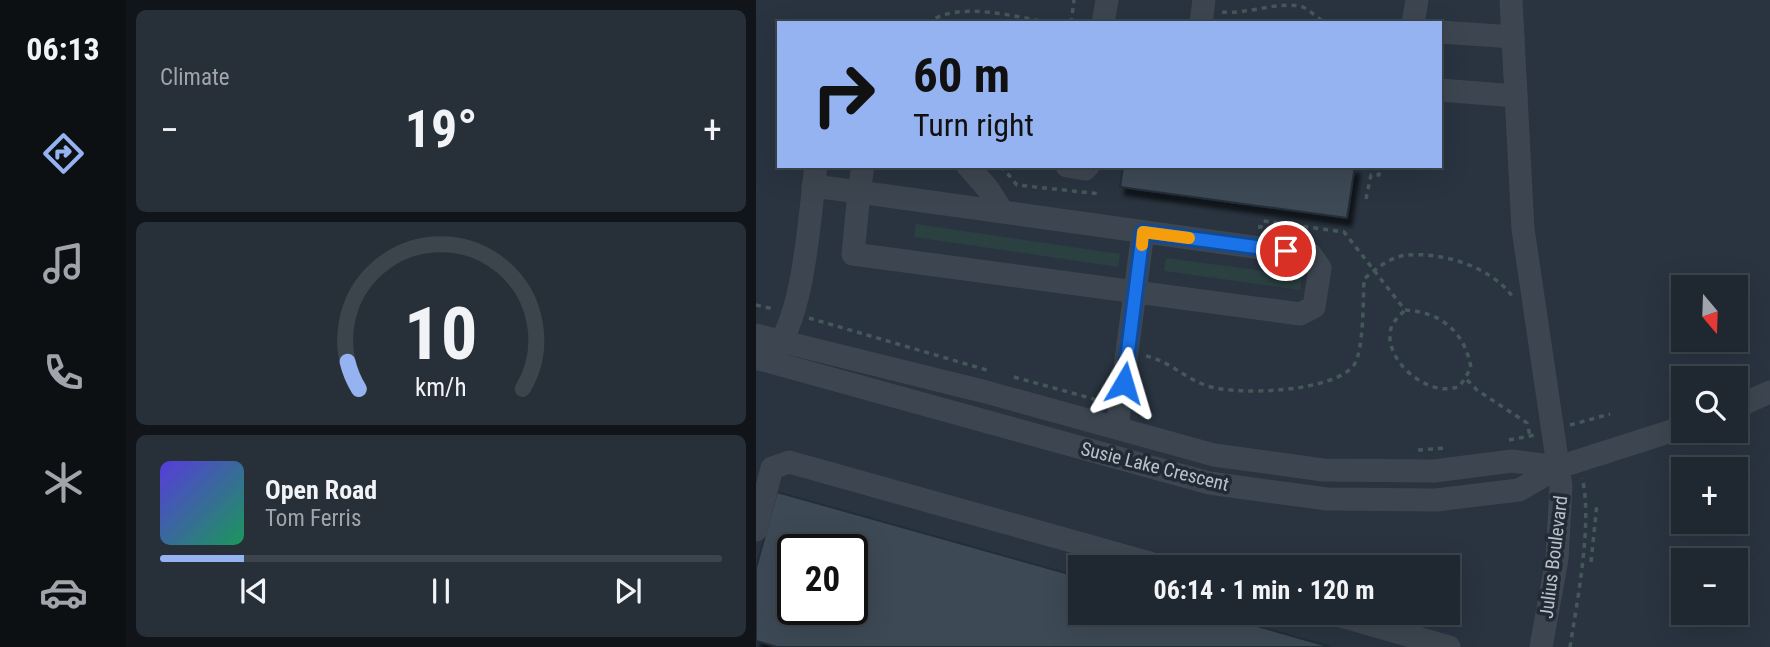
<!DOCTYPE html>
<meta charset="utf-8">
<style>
:root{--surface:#1f2730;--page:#272f38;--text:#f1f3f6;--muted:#a1a5ab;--line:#3c444c;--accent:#95b2f1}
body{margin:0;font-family:"Roboto Condensed",sans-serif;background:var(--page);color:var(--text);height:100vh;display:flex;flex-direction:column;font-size:26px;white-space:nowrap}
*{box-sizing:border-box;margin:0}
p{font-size:23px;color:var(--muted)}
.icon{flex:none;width:38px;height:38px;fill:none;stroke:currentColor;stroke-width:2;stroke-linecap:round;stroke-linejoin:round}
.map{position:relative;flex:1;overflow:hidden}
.panel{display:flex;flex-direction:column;gap:10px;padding:10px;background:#11151a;width:630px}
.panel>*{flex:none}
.hud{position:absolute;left:21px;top:21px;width:665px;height:147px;border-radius:0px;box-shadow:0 7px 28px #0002,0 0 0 2px var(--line);background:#95b2f1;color:#111;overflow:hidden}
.needle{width:46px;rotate:161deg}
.tools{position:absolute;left:915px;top:275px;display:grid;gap:14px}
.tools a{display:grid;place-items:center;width:77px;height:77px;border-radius:0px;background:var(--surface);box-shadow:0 7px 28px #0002,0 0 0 2px var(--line);font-size:35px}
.speed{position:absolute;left:21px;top:534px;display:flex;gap:14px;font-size:35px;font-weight:700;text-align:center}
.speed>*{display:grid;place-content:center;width:91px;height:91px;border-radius:50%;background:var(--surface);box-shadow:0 7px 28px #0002,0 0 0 2px var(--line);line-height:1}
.speed .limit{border:4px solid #111;border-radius:10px;background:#fff;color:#111}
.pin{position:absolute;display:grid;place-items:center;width:60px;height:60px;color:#fff;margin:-30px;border:4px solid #fff;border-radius:50%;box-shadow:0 2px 7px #0007}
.me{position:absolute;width:77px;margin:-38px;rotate:7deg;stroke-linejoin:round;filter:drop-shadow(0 0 5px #0008)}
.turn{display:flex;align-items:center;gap:24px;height:147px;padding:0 21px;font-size:32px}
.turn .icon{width:91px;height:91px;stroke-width:2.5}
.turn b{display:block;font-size:49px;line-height:60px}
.big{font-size:52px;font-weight:700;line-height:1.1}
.panel .widget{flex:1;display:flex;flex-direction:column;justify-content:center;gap:10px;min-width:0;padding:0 24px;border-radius:10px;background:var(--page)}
.panel .dial{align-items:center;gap:0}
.dial svg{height:182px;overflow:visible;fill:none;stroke:var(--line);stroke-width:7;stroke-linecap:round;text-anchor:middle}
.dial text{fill:var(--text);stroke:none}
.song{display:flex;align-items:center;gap:21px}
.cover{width:84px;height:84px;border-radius:10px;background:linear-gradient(135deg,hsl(250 70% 55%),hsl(150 70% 35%))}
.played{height:7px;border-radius:4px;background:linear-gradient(90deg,var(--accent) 15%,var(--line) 15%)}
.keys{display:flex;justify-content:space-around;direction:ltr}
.heat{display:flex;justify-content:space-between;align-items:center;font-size:38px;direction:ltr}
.trip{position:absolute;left:312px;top:555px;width:392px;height:70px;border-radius:0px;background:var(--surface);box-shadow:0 7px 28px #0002,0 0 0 2px var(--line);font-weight:700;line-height:70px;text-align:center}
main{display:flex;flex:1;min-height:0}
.tab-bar{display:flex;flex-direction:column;width:126px;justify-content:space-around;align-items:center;background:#0c1013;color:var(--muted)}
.tab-bar .icon{width:49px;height:49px}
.tab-bar .on{color:var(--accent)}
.tab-bar b{font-size:32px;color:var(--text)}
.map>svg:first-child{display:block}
.green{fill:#2b4041}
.building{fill:#3c4855;stroke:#242d37;stroke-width:2;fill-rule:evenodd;filter:url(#shadow)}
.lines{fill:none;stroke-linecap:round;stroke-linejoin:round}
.path{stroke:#455859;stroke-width:3.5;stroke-dasharray:5 5;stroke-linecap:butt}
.minor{stroke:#3d4650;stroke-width:23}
.route-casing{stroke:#114b97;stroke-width:18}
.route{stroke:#1a73e8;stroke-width:12}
.slow{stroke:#f59e0b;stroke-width:12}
.labels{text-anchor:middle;stroke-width:7;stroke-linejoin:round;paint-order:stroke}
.street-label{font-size:19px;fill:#bac1ca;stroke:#222b35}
</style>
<main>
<nav class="tab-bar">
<b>06:13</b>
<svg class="icon on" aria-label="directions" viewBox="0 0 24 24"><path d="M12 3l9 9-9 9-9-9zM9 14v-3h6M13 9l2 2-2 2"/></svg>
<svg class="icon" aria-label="music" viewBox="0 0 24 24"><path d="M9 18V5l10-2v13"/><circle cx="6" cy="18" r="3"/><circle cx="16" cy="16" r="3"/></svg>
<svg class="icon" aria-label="phone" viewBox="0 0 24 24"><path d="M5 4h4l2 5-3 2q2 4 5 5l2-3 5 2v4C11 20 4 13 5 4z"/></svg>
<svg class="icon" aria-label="climate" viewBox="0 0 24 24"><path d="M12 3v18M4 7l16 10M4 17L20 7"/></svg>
<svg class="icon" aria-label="car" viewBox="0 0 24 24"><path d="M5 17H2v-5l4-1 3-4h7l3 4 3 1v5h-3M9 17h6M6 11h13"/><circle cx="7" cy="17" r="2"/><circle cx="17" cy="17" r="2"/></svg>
</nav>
<section class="panel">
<div class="widget"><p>Climate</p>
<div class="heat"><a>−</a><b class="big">19°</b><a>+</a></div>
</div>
<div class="widget dial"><svg viewBox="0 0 100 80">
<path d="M14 69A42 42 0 1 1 86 69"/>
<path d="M14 69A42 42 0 0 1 9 57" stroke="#95b2f1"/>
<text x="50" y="56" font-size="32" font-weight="700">10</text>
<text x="50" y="72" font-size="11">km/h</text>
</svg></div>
<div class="widget">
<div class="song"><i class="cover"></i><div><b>Open Road</b><p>Tom Ferris</p></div></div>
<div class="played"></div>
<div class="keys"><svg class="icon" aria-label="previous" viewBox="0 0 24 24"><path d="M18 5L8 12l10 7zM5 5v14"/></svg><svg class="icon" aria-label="pause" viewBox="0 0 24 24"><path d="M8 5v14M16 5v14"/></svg><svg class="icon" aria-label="next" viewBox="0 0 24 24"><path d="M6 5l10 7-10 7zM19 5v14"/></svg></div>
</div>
</section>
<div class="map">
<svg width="1014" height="647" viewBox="0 0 1014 647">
<defs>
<filter id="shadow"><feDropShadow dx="4.5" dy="8" stdDeviation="2" flood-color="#0009"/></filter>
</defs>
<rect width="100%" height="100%" fill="#293440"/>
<!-- green -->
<g class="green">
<polygon points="160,224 364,254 362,267 158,237"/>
<polygon points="410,258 546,276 544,290 408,271"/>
</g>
<!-- building -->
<g class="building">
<polygon points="367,166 599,166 591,218 364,187"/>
<path d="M21 492 324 577V612H452L575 647H21L0 641V568ZM37 550H96V609H37Z"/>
</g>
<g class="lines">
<!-- path -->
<g class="path">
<path d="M466 12C491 15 524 0 547 7 555 11 561 18 570 23"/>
<path d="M171 23C203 0 259 17 296 23"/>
<polyline points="315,23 318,0"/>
<polyline points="245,166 261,185 345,194"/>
<polyline points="610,199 615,175 623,175 624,166"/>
<polyline points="502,227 505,227 507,221 588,232 649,310"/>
<polyline points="0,305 18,309"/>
<path d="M649 310C685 312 709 332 715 368L704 386C676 399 631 365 634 333 635 323 642 317 649 310Z"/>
<polyline points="53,318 234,371"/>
<path d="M390 356C414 361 429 379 452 386 483 396 578 392 598 365 608 350 607 299 608 279 621 268 634 257 651 255 687 252 735 267 756 296"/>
<polyline points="258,377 345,401"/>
<polyline points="711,380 721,390 771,423 774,436"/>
<polyline points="814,425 854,414"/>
<polyline points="753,440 779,435"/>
<polyline points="662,450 689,448"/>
<polyline points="835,562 841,504"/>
<path d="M814 647C821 602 837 521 826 478"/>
</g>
<!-- minor -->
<g class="minor">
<polyline points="755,0 767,229 805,486 801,559 785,647"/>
<polyline points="347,23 351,0"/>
<polyline points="445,23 448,0"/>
<polyline points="657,23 661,0"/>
<polyline points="684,32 757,37"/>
<polyline points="684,90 760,96"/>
<polyline points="212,166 232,189 246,211"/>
<polyline points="311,166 329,169 332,166"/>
<polyline points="57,186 103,192 107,166"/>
<polygon points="103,192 555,255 564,268 558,307 544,314 97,254"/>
<polyline points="0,335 230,392 458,455 567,470 678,471 756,461 803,467"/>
<path d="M16 355C49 317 53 217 60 166"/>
<polyline points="0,358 453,483 571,499 680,500 763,490 803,467 928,427"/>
<polyline points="980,407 1014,392"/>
<polyline points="361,427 387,232"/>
<polyline points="0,530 16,468 33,462 408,567"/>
<polyline points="571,612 693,647"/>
</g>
</g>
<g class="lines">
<defs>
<polyline id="route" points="368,383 387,232 530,251"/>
</defs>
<!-- route casing -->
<use href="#route" class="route-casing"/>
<!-- route -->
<use href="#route" class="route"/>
<!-- slow -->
<polyline class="slow" points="386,245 387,232 433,238"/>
</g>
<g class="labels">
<!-- street labels -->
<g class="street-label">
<text transform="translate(399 466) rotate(14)" y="7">Susie Lake Crescent</text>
<text transform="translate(797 557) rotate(-83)" y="7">Julius Boulevard</text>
</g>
</g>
</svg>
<div class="tools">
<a><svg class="needle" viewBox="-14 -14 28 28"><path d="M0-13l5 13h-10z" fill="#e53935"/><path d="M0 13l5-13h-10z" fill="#a1a5ab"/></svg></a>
<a><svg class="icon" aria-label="search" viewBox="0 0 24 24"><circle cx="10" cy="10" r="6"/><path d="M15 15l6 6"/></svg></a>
<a>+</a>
<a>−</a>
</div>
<div class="speed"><div class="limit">20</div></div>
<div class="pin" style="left:530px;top:251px;background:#d93025"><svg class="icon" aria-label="arrive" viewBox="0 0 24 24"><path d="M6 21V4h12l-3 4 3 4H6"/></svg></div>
<svg class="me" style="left:368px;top:383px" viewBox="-20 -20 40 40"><path d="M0-17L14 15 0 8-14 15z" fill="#1a73e8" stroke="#fff" stroke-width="4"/></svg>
<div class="trip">06:14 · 1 min · 120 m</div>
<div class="hud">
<div class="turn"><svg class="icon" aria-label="right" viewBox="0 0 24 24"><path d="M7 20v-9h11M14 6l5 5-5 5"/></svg><div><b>60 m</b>Turn right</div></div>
</div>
</div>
</main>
